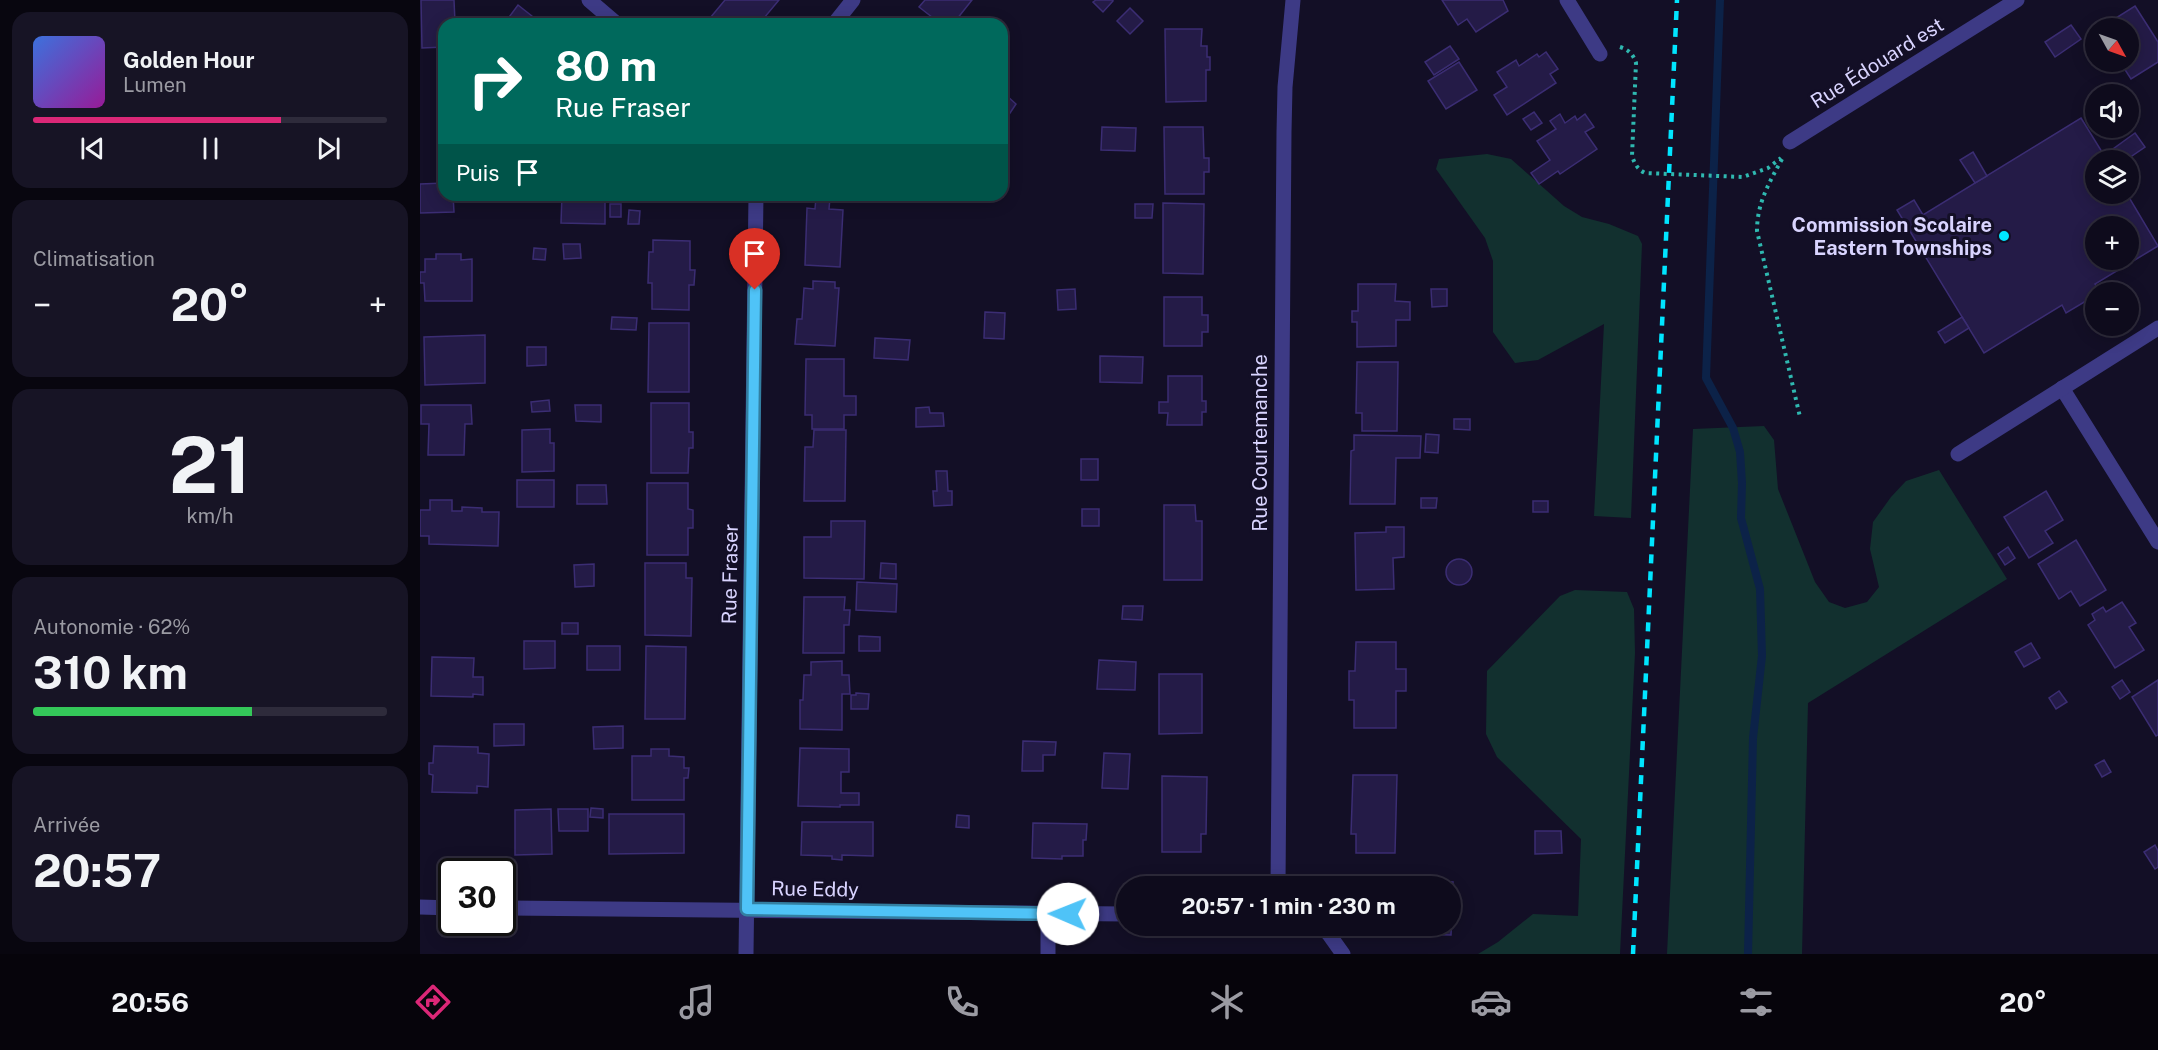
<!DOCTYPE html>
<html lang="fr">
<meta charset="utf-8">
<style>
:root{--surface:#0e0b1c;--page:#171425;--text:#f1f3f6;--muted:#9b9ba3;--line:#2e2b3b;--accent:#db2777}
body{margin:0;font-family:"Public Sans",sans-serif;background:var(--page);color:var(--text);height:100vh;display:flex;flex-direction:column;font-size:22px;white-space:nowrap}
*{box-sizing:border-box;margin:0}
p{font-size:20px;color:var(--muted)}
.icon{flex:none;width:33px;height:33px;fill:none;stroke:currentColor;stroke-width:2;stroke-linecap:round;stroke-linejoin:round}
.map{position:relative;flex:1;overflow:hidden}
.drawer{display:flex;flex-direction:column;gap:12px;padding:12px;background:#08060f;width:420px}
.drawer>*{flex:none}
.banner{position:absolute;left:18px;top:18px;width:570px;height:183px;border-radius:18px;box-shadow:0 3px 15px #0003,0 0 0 2px var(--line);background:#00695c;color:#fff;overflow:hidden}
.needle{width:39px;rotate:130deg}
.tools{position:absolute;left:1665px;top:18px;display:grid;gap:12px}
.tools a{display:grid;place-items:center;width:54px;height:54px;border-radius:50%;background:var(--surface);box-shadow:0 3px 15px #0003,0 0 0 2px var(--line);font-size:30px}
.speed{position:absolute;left:18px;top:858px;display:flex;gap:12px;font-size:30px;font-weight:700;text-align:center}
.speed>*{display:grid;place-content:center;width:78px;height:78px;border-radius:50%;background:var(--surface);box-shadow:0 3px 15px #0003,0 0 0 2px var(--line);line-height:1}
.speed .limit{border:3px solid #111;border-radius:9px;background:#fff;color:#111}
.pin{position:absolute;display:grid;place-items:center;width:51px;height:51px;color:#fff;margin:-62px -26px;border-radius:50% 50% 50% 0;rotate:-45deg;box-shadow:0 0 6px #0007}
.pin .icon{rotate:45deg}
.me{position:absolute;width:66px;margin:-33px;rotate:271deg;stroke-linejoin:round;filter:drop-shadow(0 0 4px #0008)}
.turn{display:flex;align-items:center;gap:21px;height:126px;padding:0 18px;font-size:27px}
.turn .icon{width:78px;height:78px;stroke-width:2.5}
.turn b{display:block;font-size:42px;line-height:51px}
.then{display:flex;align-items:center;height:57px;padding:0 18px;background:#0003;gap:12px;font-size:22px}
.big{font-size:45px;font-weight:700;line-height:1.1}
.drawer .tile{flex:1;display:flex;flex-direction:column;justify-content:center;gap:9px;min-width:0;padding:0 21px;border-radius:18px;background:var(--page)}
.drawer .dial{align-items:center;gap:0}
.dial b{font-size:78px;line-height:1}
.song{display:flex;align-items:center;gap:18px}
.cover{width:72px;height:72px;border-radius:9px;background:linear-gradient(135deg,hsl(220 70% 55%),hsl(300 70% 35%))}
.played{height:6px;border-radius:3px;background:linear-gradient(90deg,var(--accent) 70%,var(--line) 70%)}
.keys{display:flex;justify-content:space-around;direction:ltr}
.heat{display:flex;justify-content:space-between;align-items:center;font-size:33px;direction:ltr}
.charge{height:9px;border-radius:4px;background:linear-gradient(90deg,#34c759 62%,var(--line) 0)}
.trip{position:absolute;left:696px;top:876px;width:345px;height:60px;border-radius:30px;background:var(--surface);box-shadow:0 3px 15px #0003,0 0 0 2px var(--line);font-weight:700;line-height:60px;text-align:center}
.tabs{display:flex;height:96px;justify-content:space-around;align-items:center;background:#06040b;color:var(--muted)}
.tabs .icon{width:42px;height:42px}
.tabs .selected{color:var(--accent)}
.tabs b{font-size:27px;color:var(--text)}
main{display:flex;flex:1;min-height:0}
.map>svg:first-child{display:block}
.green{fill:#12302f}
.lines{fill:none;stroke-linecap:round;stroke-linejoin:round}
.stream{stroke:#0c2248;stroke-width:8}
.building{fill:#241b47;stroke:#3b2d73;stroke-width:1.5;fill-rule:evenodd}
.path{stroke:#2fb8b0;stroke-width:4;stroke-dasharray:3 4.5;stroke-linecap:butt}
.minor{stroke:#3d3a85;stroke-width:15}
.rail{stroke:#00e5ff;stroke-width:4.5;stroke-dasharray:9 8;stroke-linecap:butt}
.route-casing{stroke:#337fa1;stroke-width:15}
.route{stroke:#4fc3f7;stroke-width:10}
.poi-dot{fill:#00e5ff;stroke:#130f26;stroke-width:2}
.labels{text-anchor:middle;stroke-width:6;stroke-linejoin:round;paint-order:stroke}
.street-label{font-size:20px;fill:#d9d4ff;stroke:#130f26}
.poi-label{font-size:20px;font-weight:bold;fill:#d9d4ff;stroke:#130f26;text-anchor:end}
</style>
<main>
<section class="drawer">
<div class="tile">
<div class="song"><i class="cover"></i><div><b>Golden Hour</b><p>Lumen</p></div></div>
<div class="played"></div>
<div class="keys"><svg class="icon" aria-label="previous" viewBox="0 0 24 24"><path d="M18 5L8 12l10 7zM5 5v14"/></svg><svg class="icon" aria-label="pause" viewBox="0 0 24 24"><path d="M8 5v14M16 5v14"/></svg><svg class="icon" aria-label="next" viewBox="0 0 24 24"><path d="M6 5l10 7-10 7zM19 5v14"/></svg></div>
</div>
<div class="tile"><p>Climatisation</p>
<div class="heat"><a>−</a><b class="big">20°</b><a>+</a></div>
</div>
<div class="tile dial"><b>21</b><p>km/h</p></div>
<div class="tile"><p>Autonomie · 62%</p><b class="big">310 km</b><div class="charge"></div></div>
<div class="tile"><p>Arrivée</p><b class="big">20:57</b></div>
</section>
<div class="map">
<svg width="1738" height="954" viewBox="0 0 1738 954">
<rect width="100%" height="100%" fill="#130f26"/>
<!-- green -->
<g class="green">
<polygon points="1067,154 1091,159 1144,206 1162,217 1189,224 1218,236 1222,244 1211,518 1174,516 1184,324 1118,360 1095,363 1073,332 1073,261 1065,238 1016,169 1019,159"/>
<polygon points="1344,426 1354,440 1358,489 1395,582 1409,602 1425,608 1447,602 1459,587 1450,549 1453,522 1471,497 1486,481 1519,470 1587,579 1388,703 1382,954 1247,954 1273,429"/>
<polygon points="1155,590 1207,592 1214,609 1215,653 1200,954 1058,954 1078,942 1113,914 1158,916 1161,839 1077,757 1066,734 1067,671 1140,596"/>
</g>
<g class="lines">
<!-- stream -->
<polyline class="stream" points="1300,0 1286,378 1313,428 1320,452 1322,483 1321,518 1340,589 1342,656 1333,738 1328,954"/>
</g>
<!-- building -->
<g class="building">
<polygon points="1,0 34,0 35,22 41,22 41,24 24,24 24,47 2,48"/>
<polygon points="305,0 359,0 339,24 285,24"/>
<polygon points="505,0 552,0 533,24 514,24 517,21 499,7"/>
<polygon points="676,0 693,0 693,1 683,12 673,2"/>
<polygon points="1022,0 1083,0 1088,11 1056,32 1047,19 1038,25"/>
<polygon points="98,5 122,24 78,24 80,21 84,24"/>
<polygon points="1715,6 1738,42 1738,62 1711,79 1700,62 1708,62 1708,28 1680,28"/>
<polygon points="710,8 723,21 710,34 697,21"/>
<polygon points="1651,25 1661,39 1635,57 1625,42"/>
<polygon points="745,29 782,29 781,46 787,46 787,57 790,57 790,70 786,70 786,101 746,102"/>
<polygon points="1030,46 1039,59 1014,75 1005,62"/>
<polygon points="1126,52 1138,69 1130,74 1136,83 1087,115 1074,95 1087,87 1077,72 1096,60 1099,66 1117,54 1119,57"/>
<polygon points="1039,62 1057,90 1026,109 1008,81"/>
<polygon points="586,95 596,104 590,113 582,106 582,99"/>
<polygon points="1114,112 1122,123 1111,130 1103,119"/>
<polygon points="1140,114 1145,123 1155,116 1157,120 1165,114 1174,127 1165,132 1177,149 1140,174 1138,171 1119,184 1111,173 1130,160 1117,141 1136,129 1130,121"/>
<path d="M1661 118 1687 160H1676V194H1707L1738 246 1675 284 1680 292H1676V295L1646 313 1642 305 1564 353 1477 210 1494 200 1503 215ZM1676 226H1708V260H1676Z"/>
<polygon points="682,127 716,128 715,151 681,150"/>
<polygon points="744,127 783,127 784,158 789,158 789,172 784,172 784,194 745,194"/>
<polygon points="1715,133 1725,147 1706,160 1701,160 1693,149"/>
<polygon points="1553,152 1567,176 1555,183 1540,160"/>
<polygon points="24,183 24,195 33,195 34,212 0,213 0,184"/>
<polygon points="142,195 185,196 185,224 141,223"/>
<polygon points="396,197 410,198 409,209 423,210 420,267 385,265 387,208 395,209"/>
<polygon points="743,203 784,204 783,274 743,273"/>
<rect x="190" y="204" width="11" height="13"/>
<polygon points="715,204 733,204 732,218 715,218"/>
<polygon points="209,210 220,211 219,224 208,224"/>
<polygon points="233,240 270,241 270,270 275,270 274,285 269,285 269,310 232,309 232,283 228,283 229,252 233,252"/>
<polygon points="143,244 160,244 161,258 144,259"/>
<polygon points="114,248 126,249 125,260 113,259"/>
<polygon points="16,254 41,254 41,260 52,259 52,301 5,301 4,283 0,283 0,272 5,272 5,259 16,259"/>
<polygon points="393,281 415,282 415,288 419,288 415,346 375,344 377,319 382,319 384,288 393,289"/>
<polygon points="938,284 976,284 975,301 990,302 990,320 976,320 976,346 937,347 937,322 932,322 932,311 938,311"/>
<polygon points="655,289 656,309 638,310 637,290"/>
<polygon points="1011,289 1027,289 1027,306 1012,307"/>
<polygon points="744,297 782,297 782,315 788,315 788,332 782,332 782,346 744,346"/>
<polygon points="565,312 585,313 584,339 564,338"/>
<polygon points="192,317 217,318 216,330 191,329"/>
<polygon points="1542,317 1549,328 1525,343 1518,332"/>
<polygon points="229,323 269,323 269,392 228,392"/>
<polygon points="65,335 65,383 5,385 4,337"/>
<polygon points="455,338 490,340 488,360 454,358"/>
<polygon points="107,347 126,347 126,365 107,366"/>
<polygon points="680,356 723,357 722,383 680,382"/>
<polygon points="386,359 424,359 424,396 436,396 436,415 424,415 424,429 392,429 392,415 385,415"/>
<polygon points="937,362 978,362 977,431 942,431 942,413 936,413"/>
<polygon points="748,376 782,376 782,401 786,401 786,412 782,412 782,425 747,425 748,413 739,413 739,402 748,402"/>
<polygon points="129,400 130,411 112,412 111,402"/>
<polygon points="231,403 269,403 269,432 273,432 273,448 269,448 268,473 231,473"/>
<polygon points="1,405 51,405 52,424 45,424 44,455 8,455 9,424 1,424"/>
<polygon points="155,405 181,405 181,422 156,421"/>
<polygon points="509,407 510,413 523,413 524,426 496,427 496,408"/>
<polygon points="1034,419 1050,419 1050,430 1034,429"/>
<polygon points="130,429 130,443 134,443 134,471 102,472 102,430"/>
<polygon points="394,430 426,430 425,501 384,501 385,447 393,447"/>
<polygon points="1006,434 1019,435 1018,453 1005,452"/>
<polygon points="934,435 1001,436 1000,458 976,458 975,504 930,504 931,451 934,450"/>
<rect x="661" y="459" width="17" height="21"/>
<polygon points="516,471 527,471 528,491 532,491 532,505 514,506 513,491 517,491"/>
<rect x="97" y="480" width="37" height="27"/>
<polygon points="227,483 268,483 268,509 273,510 273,528 268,528 268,555 227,555"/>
<polygon points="157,485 186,485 187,504 157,504"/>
<polygon points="1626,491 1643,520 1625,531 1633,543 1609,558 1584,517"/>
<polygon points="1001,498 1017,498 1016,508 1001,508"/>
<polygon points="10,500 32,500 32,511 42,511 42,507 62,508 62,512 79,512 78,546 9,544 9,536 0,536 0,510 10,510"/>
<rect x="1113" y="501" width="15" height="11"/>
<polygon points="744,505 775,505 776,521 782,521 782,580 744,580"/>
<rect x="662" y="509" width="17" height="17"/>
<polygon points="411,521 445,521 444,579 384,578 384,537 411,537"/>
<polygon points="966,527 984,527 984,557 973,558 974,589 936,590 935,533 966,532"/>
<polygon points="1656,540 1686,590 1660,606 1651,591 1639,599 1618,564"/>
<polygon points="1588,547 1595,558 1585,565 1578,554"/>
<circle cx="1039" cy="572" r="13"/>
<polygon points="225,563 266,563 266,578 272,578 271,636 225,635"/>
<polygon points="461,563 476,564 476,579 460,578"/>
<polygon points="174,564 174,586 155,587 154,565"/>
<polygon points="437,582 477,584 476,612 436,610"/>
<polygon points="384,597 425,597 424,610 430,610 429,625 424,625 424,653 383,653"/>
<polygon points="1702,602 1716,623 1709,627 1724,650 1695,668 1668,625 1675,620 1672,614 1683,607 1686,612"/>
<polygon points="703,606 723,606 722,620 702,619"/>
<rect x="142" y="623" width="16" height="11"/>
<polygon points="439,636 460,637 460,651 439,651"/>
<polygon points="104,641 135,641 135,668 104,669"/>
<polygon points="936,642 976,642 976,669 986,669 986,691 976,691 976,728 934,728 934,700 929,700 929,671 935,671"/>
<polygon points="1611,643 1620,658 1604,667 1595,652"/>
<rect x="167" y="646" width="33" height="24"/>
<polygon points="226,646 266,647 265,719 225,719"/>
<polygon points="12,657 54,658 53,677 63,677 63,695 53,694 53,697 11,696"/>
<polygon points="679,660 716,662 715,690 677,689"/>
<polygon points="422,661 422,675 429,675 430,694 422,694 422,730 380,729 380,700 383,700 384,675 391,675 391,662"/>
<polygon points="739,674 782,674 782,733 739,734"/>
<polygon points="1702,680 1710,692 1700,699 1692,687"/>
<polygon points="1738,680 1738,735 1736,736 1712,697"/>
<polygon points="1639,691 1647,702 1636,709 1629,698"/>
<polygon points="436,693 449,694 448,709 431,709 431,695 436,695"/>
<polygon points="74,724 104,724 104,745 74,746"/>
<polygon points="203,726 203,748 174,749 173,727"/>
<polygon points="603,741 636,742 635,755 623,755 623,771 602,771"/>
<polygon points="14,746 58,747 58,753 69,754 68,787 57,786 57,793 12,792 13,775 9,774 9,763 13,763"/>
<polygon points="380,748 429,749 429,772 421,772 421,793 439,793 439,805 420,805 420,807 378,806"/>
<polygon points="231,749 249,749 249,756 264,757 264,768 269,768 268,778 264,778 264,800 212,800 212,756 231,756"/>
<polygon points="684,753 710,754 708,789 682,788"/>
<polygon points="1684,760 1691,772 1682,777 1675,765"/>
<polygon points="933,775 977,775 975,853 936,853 936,834 931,834"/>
<polygon points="742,776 787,777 786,834 781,834 781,852 742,852"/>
<polygon points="171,808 183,809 183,818 170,817"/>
<polygon points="131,809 132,854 95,855 95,810"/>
<polygon points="138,809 168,809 168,831 139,831"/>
<polygon points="189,814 264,814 264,853 189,854"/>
<polygon points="537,815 549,816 549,828 536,827"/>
<polygon points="382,822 453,822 453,856 422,855 422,860 412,859 412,856 381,855"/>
<polygon points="613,823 667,824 666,840 663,840 663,856 642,856 642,859 612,858"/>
<polygon points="1115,831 1141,831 1142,853 1115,854"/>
<polygon points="1735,845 1738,851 1738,867 1735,869 1724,852"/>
<polygon points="996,881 1033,882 1031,935 994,934 994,926 1030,926 1030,886 996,886"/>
</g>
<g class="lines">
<!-- path -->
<g class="path">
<path d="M1200 47C1209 50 1213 54 1216 63L1212 156C1215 164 1217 169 1225 173L1323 177 1348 168 1361 158"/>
<path d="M1362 159C1349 183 1337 203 1337 231L1380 417"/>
</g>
<!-- minor -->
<g class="minor">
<polyline points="169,0 197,24"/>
<polyline points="1147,0 1180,54"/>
<polyline points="414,24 433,0"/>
<polyline points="1370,142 1597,0"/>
<polyline points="1642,388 1738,542"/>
<polyline points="1538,454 1738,328"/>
<polyline points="858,886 864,132 865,87 873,0"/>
<polyline points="0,907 32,908"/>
<polyline points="82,908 706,914"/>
<polyline points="897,926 908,933 923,954"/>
<polyline points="326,954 336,195"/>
<polyline points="628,954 628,914"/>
</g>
<!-- rail -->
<polyline class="rail" points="1213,954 1257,0"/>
</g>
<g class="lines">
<defs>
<polyline id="route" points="335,290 327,909 648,914"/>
</defs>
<!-- route casing -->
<use href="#route" class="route-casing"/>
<!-- route -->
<use href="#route" class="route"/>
</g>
<!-- markers -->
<circle class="poi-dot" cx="1584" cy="236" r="6"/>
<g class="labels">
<!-- street labels -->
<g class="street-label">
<text transform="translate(1457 63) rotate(-32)" y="7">Rue Édouard est</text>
<text transform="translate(840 443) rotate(-90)" y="7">Rue Courtemanche</text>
<text transform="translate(310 574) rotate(-89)" y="7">Rue Fraser</text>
<text transform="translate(395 889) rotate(1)" y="7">Rue Eddy</text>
</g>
<!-- poi labels -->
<g class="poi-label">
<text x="1572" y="232">Commission Scolaire<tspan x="1572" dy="23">Eastern Townships</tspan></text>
</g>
</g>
</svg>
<div class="tools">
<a><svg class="needle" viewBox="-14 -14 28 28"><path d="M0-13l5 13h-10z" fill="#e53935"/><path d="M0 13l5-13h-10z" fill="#9b9ba3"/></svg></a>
<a><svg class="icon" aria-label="sound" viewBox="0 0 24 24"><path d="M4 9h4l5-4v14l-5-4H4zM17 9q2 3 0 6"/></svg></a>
<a><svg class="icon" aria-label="layers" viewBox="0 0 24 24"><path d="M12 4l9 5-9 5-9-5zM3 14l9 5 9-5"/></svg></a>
<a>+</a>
<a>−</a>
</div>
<div class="speed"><div class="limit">30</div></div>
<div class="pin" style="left:335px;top:290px;background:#d93025"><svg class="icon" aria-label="arrive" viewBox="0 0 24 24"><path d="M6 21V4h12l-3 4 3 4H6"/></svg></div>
<svg class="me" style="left:648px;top:914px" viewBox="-20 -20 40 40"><circle r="19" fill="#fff"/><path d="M0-13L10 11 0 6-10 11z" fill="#4fc3f7"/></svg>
<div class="trip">20:57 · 1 min · 230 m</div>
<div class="banner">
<div class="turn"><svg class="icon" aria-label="right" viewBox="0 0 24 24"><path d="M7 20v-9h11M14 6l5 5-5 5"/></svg><div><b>80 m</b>Rue Fraser</div></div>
<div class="then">Puis<svg class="icon" aria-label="arrive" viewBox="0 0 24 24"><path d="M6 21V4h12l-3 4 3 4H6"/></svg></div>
</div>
</div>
</main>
<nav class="tabs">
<b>20:56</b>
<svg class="icon selected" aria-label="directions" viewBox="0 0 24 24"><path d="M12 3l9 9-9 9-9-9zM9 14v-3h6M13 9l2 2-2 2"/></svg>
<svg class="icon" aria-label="music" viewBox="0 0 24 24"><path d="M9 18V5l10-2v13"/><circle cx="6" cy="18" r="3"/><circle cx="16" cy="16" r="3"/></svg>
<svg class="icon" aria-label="phone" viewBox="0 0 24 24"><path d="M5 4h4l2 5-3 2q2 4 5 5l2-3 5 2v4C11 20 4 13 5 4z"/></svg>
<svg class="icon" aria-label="climate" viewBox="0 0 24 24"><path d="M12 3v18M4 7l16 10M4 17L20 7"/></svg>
<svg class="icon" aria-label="car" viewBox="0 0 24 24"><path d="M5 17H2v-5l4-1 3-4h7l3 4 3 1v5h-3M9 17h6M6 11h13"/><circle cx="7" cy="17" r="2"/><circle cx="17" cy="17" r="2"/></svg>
<svg class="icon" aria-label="filters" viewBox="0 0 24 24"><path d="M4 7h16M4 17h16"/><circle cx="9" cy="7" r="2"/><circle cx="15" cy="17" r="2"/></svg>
<b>20°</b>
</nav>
